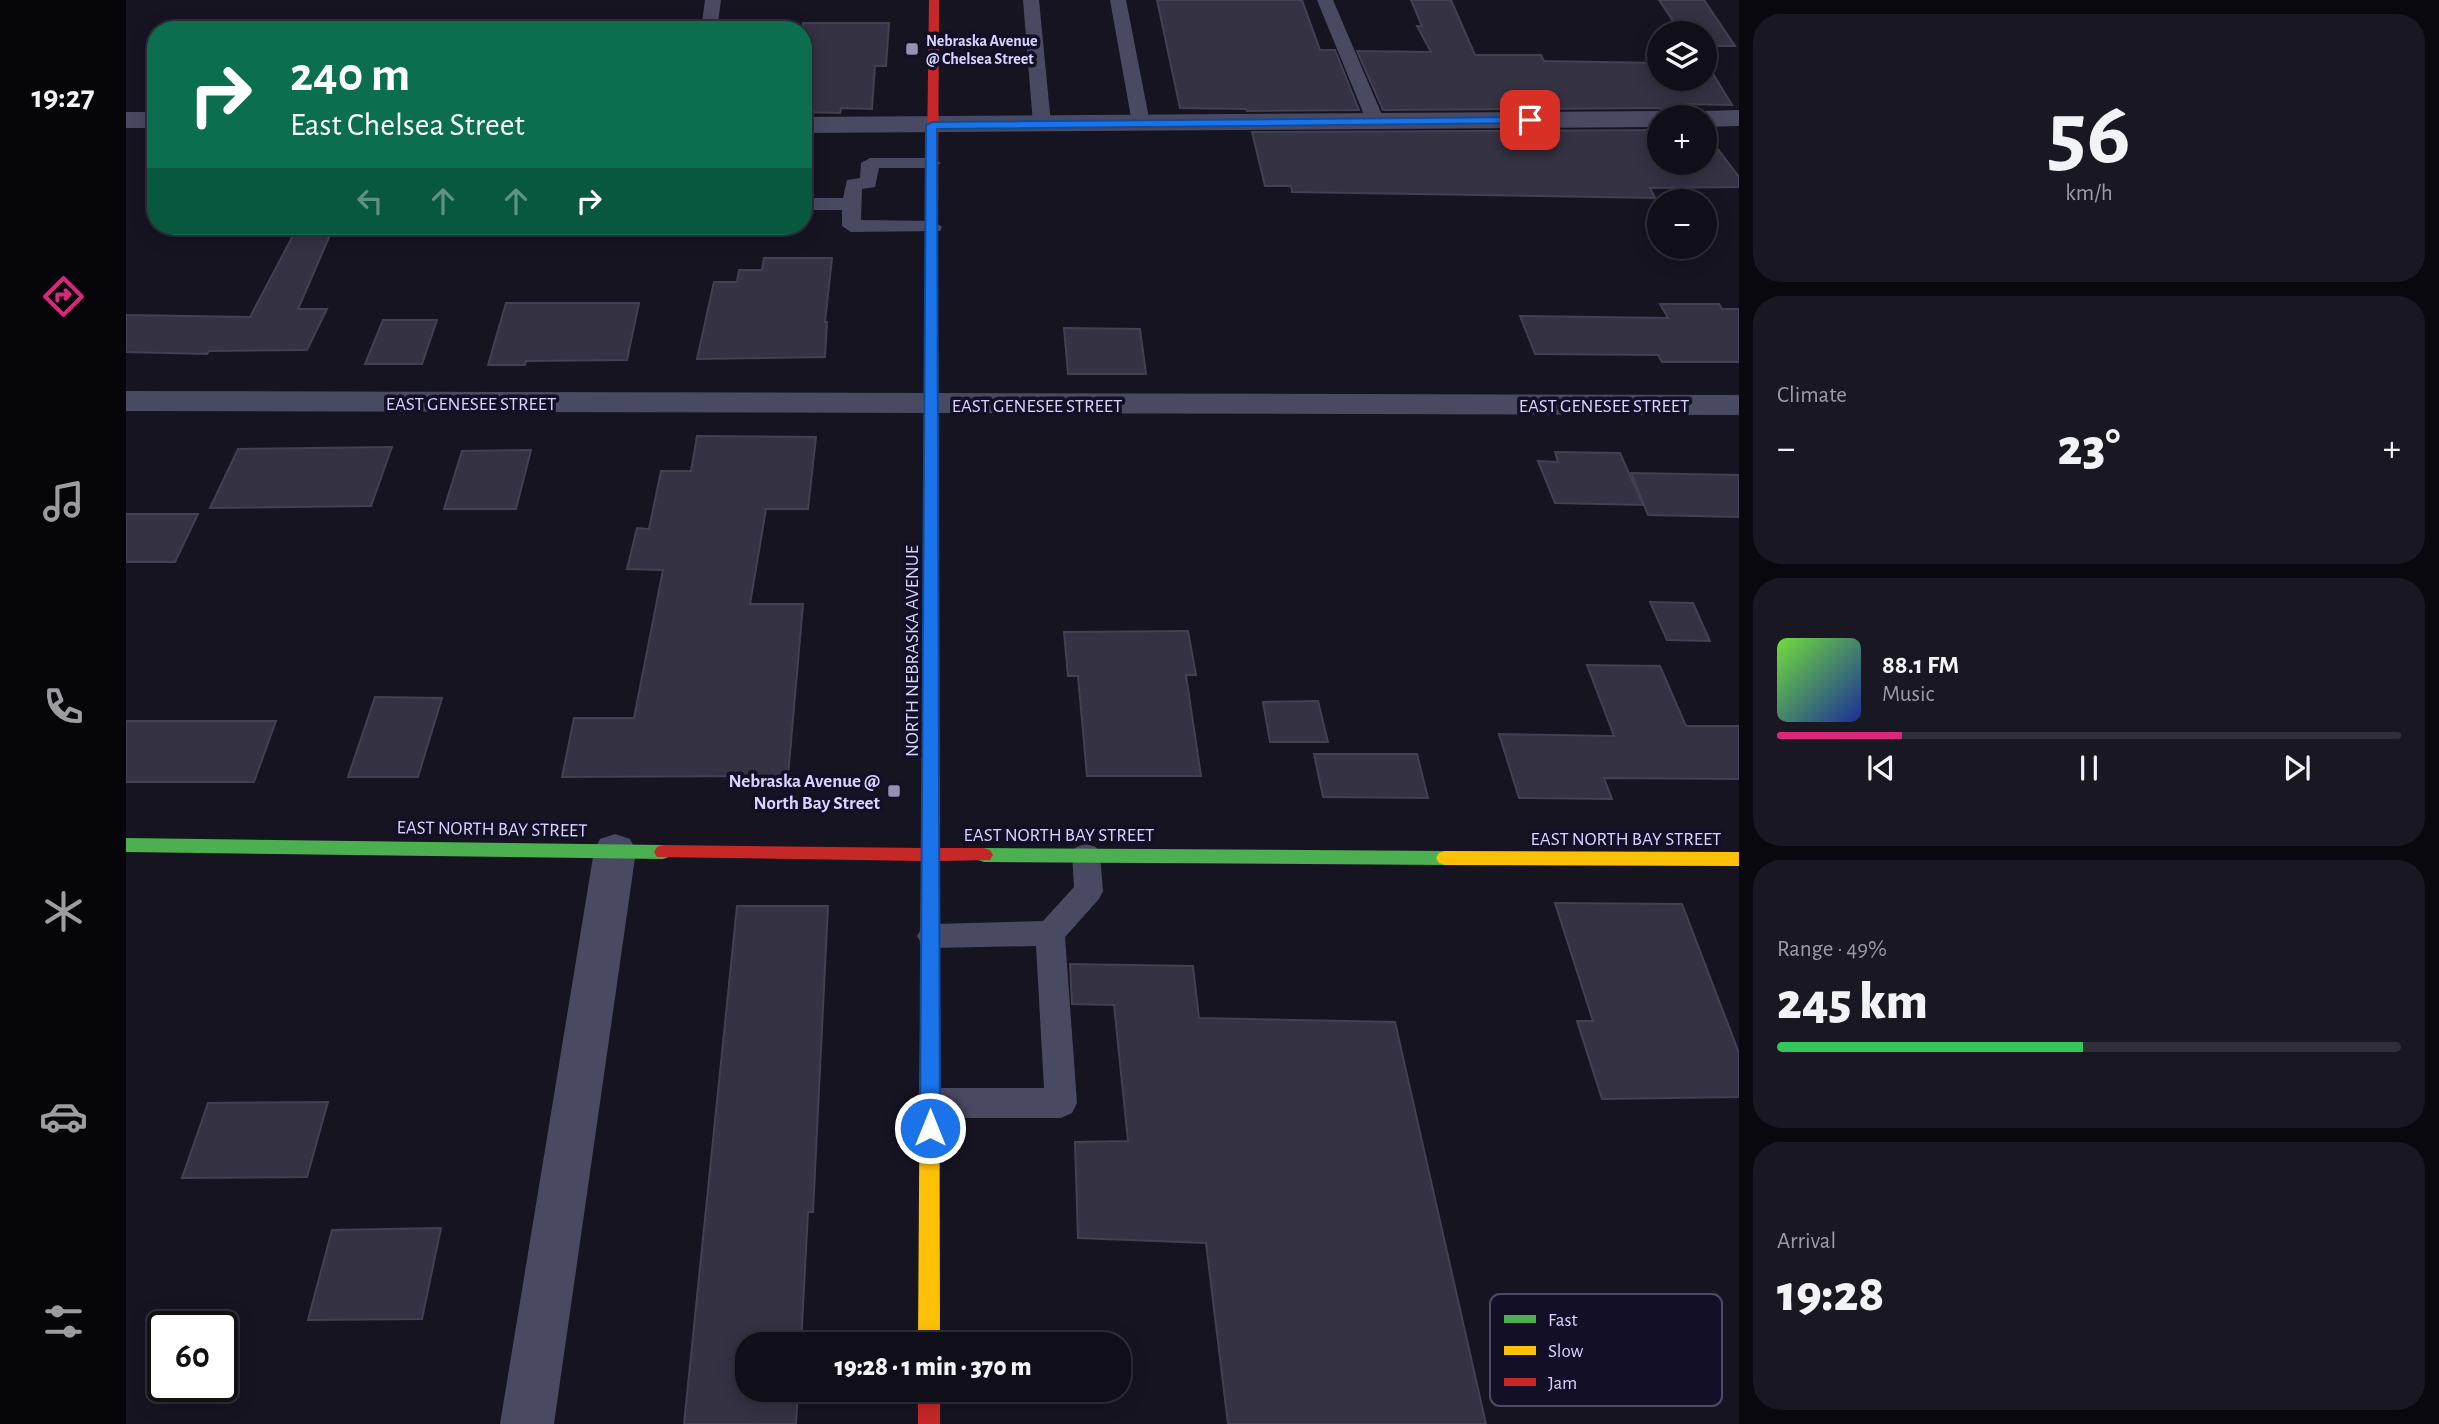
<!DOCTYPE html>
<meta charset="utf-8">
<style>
:root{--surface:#100f19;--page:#191822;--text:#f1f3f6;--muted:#9c9ca2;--line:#302f38;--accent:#db2777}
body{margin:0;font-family:"Alegreya Sans",sans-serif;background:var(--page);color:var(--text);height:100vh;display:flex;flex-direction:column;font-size:26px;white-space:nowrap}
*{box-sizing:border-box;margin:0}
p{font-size:23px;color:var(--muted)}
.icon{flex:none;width:38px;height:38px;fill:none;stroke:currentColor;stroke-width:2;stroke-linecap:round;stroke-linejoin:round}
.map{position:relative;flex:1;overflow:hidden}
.side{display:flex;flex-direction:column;gap:14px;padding:14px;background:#09080e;width:700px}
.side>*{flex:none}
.banner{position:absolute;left:21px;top:21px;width:665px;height:214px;border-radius:28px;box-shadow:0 4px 18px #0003,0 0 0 2px var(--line);background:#0b6e4f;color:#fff;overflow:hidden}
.buttons{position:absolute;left:1521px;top:21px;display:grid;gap:14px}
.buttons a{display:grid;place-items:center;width:70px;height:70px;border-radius:50%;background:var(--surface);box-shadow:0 4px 18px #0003,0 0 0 2px var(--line);font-size:35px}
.speed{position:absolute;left:21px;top:1311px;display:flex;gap:14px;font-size:35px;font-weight:700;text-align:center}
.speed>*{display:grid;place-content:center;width:91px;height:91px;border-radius:50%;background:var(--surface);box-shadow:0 4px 18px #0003,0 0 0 2px var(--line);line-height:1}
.speed .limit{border:4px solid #111;border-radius:10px;background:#fff;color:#111}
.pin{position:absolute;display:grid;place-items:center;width:60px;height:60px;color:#fff;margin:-30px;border-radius:14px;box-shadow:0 4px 10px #0006}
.me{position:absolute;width:77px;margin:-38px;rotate:0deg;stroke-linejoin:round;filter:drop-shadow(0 0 5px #0008)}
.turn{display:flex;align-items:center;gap:24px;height:147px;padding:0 28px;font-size:32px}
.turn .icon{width:91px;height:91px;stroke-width:2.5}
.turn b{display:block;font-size:49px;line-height:60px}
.lanes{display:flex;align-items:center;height:66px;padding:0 28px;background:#0003;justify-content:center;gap:35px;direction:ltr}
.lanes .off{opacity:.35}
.big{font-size:52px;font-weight:800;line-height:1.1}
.side .tile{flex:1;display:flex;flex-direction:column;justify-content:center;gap:10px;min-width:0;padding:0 24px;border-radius:28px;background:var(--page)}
.side .dial{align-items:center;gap:0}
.dial b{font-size:91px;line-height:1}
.song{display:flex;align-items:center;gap:21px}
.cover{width:84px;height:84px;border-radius:10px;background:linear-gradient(135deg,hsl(100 70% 55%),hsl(230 70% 35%))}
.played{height:7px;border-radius:4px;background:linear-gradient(90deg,var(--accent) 20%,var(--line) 20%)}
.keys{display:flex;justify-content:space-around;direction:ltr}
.heat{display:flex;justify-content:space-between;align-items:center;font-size:38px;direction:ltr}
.charge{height:10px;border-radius:5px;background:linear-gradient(90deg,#34c759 49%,var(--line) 0)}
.trip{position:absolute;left:609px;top:1332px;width:396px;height:70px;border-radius:28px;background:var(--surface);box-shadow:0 4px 18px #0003,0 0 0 2px var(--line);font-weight:800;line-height:70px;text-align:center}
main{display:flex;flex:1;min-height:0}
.menu{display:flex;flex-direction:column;width:126px;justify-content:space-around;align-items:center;background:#06060a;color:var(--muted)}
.menu .icon{width:49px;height:49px}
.menu .current{color:var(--accent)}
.menu b{font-size:32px;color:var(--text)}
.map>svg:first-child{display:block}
.building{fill:#343243;stroke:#433f54;stroke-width:2}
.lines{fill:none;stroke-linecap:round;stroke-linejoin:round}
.lane{fill:#4a4962;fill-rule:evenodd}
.street{fill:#4a4962;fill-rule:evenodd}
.fast{fill:#4caf50;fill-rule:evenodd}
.slow{fill:#ffc107;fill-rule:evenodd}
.jam{fill:#c62828;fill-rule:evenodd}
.route{fill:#1a73e8;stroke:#114b97;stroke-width:2}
.poi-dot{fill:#9591b1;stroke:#130f26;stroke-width:2.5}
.labels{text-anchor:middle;stroke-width:7;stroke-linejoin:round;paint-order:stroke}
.far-poi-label{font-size:16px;font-weight:bold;fill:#d9d4ff;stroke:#130f26;text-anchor:start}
.street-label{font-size:19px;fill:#d9d4ff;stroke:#130f26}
.poi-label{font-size:19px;font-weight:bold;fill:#d9d4ff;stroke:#130f26;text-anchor:end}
.key{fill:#130f26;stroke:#4e4a67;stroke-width:2}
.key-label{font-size:19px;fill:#d9d4ff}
</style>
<main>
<nav class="menu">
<b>19:27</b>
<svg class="icon current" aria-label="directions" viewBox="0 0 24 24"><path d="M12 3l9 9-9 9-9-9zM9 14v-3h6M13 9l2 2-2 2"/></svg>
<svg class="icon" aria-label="music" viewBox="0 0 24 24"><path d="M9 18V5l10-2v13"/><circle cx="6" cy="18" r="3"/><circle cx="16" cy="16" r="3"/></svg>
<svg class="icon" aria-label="phone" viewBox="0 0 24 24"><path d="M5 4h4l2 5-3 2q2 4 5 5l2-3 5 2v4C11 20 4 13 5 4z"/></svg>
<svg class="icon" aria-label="climate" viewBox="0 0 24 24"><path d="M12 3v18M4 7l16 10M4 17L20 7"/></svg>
<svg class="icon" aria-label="car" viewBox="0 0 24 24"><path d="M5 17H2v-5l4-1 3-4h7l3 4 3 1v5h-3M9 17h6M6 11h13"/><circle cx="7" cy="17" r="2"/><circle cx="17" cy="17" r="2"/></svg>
<svg class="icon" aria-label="filters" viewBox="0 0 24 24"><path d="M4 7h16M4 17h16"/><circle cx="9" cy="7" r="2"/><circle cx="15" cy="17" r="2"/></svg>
</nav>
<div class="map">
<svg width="1613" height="1424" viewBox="0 0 1613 1424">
<rect width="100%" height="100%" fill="#161421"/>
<!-- building -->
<g class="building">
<polygon points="1031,0 1176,0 1194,50 1209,50 1233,110 1121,111 1120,109 1054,108"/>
<polygon points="1285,0 1325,0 1349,55 1415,55 1418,61 1533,63 1533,79 1578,79 1578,64 1581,64 1606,105 1557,104 1566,115 1565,117 1546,117 1533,108 1257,110 1231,51 1305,52 1291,26 1296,26"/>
<polygon points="1533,0 1578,0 1609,46 1578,46 1578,33 1555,33"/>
<polygon points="677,23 763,23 760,66 749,66 746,109 715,108 714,113 677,112"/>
<polygon points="1533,130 1533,163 1578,163 1578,131 1613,177 1613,187 1524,188 1529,198 1166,192 1165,186 1139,186 1126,132"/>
<polygon points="172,226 208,226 172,309 201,309 181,350 83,351 81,354 0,352 0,315 124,317"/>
<polygon points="638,258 706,258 699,322 701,322 699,357 571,359 588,282 611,282 613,270 636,270"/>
<polygon points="380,303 513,303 501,360 400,361 399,365 362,365"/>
<polygon points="1534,304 1593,304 1596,309 1613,309 1613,362 1536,362 1532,355 1409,354 1394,316 1542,318"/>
<polygon points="257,320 311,320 296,364 239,364"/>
<polygon points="938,328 1014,329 1020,374 942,374"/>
<polygon points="571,436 690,437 682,509 640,509 624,604 677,604 662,776 436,777 448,718 508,718 537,570 501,569 511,528 523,529 535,471 565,471"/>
<polygon points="266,447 245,506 84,508 112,449"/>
<polygon points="405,450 390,509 318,509 336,451"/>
<polygon points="1429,452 1494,453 1517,505 1429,503 1412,461 1432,462"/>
<polygon points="1505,473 1613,475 1613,517 1522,515"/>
<polygon points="0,514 72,514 49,562 0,562"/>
<polygon points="1524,602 1567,603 1584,641 1541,640"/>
<polygon points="1062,631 1070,675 1060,675 1075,776 961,776 952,676 942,676 938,632"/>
<polygon points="1461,665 1534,666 1560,726 1613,726 1613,779 1478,778 1486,799 1393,798 1373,734 1488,736"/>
<polygon points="249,697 316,698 292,777 222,777"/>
<polygon points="1192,701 1202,742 1144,742 1137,702"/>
<polygon points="0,721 150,721 128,782 0,782"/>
<polygon points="1188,754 1291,754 1302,798 1197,797"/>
<polygon points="1429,903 1556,904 1613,1053 1613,1097 1476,1099 1451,1021 1467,1021"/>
<polygon points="611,906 702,906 687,1212 682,1212 675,1344 621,1344 621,1390 672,1390 670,1424 558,1424"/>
<polygon points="944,964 1067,966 1073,1018 1269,1022 1360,1424 1102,1424 1080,1243 952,1238 949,1142 1002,1141 988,1005 946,1004"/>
<polygon points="202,1102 181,1177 56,1178 82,1103"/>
<polygon points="315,1228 296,1319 182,1320 206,1230"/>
</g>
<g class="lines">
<!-- lane -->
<g class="lane">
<polygon points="579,0 595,0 591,30 575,30"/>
<polygon points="897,0 913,0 925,124 916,129 907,124"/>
<polygon points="984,0 1000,0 1024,123 1021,127 1009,127 1006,123"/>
<polygon points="1191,0 1207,0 1259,122 1256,126 1244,126 1241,122"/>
<polygon points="744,158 806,158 815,163 806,168 753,168 749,187 736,189 735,220 807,221 816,227 814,231 725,232 716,226 716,210 677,210 677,198 717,198 721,180 734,178 735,163"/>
<polygon points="960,844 970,847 974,855 977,891 973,899 939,937 951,1103 946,1113 935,1118 804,1118 793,1113 788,1103 793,1093 804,1088 918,1088 910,946 806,948 796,945 791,936 796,927 806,924 917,921 948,887 946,855 950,847"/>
</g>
<!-- street -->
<g class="street">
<polygon points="1613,110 1613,126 1578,127 1578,117 1567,117 1578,111"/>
<polygon points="1533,111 1544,117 1533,117 1533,127 677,133 677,117"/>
<rect x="0" y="112" width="30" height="16"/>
<polygon points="0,391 1613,395 1613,415 0,411"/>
<polygon points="489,834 504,839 510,851 428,1424 374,1424 468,851 474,839"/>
</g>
<!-- fast -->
<g class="fast">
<polygon points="806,219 812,222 812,538 805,543 798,538 800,222"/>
<polygon points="0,838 537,845 543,847 546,852 543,857 537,859 0,852"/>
<polygon points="858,848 1319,851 1325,853 1328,858 1325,863 1319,865 858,862 852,860 849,855 852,850"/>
</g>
<!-- slow -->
<g class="slow">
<polygon points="1319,851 1613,852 1613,866 1319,865 1313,863 1310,858 1313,853"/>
<polygon points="804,880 810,882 813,887 814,1344 792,1344 795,887 798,882"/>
</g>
<!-- jam -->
<g class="jam">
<polygon points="803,0 813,0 812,222 806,225 800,222"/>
<polygon points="805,533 812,538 813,848 858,848 864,850 867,855 864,860 813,861 813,887 810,892 804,894 798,892 795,887 796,861 531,857 528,852 531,847 537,845 796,848 798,538"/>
<rect x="792" y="1390" width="22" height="34"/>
</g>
</g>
<!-- route -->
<polygon class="route" points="1404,117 1409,120 1408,123 811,129 814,1128 811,1134 804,1137 797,1134 794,1128 800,125 806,122"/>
<!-- markers -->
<g class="poi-dot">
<rect x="779" y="42" width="14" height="14" rx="3.5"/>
<rect x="761" y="784" width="14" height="14" rx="3.5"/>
</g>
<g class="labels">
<!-- far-poi labels -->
<g class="far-poi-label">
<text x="800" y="46">Nebraska Avenue<tspan x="800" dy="18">@ Chelsea Street</tspan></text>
</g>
<!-- street labels -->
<g class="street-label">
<text x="345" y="410">EAST GENESEE STREET</text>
<text x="911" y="412">EAST GENESEE STREET</text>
<text x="1478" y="412">EAST GENESEE STREET</text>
<text transform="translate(785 651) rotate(-90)" y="7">NORTH NEBRASKA AVENUE</text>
<text transform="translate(366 828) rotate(1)" y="7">EAST NORTH BAY STREET</text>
<text x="933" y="841">EAST NORTH BAY STREET</text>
<text x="1500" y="845">EAST NORTH BAY STREET</text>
</g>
<!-- poi labels -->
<g class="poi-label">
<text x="754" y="787">Nebraska Avenue @<tspan x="754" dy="22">North Bay Street</tspan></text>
</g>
</g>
<!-- legend -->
<rect x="1364" y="1294" width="232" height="112" rx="10" class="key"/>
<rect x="1378" y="1315" width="32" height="8" fill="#4caf50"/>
<rect x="1378" y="1346" width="32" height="9" fill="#ffc107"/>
<rect x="1378" y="1378" width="32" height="8" fill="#c62828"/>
<g class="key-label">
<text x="1422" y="1326">Fast</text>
<text x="1422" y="1357">Slow</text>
<text x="1422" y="1389">Jam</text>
</g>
</svg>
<div class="buttons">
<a><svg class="icon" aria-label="layers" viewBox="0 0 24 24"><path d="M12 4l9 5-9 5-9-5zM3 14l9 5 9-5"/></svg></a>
<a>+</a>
<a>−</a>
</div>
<div class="speed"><div class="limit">60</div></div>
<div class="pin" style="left:1404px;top:120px;background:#d93025"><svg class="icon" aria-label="arrive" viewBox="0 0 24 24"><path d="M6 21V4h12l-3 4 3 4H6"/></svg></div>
<svg class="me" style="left:804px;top:1128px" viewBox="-20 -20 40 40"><circle r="17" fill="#1a73e8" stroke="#fff" stroke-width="3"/><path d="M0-11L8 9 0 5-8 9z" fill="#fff"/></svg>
<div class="trip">19:28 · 1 min · 370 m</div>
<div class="banner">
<div class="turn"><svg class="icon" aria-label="right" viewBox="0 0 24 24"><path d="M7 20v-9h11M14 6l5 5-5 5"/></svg><div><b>240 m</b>East Chelsea Street</div></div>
<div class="lanes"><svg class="icon off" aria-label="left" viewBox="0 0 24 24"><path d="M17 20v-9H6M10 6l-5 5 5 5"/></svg><svg class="icon off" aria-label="ahead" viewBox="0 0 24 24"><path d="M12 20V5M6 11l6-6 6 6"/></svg><svg class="icon off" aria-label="ahead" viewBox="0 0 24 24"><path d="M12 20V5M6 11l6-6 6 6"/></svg><svg class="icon" aria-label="right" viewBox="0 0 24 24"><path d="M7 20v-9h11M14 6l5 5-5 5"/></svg></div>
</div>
</div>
<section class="side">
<div class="tile dial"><b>56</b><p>km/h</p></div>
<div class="tile"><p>Climate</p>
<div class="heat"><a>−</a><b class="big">23°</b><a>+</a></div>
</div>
<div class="tile">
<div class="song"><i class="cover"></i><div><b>88.1 FM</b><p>Music</p></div></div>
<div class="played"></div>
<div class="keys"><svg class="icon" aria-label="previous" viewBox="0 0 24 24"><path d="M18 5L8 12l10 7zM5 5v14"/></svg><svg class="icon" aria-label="pause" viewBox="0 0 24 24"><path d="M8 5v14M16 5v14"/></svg><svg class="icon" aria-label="next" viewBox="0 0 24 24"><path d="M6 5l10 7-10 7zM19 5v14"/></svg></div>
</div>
<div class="tile"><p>Range · 49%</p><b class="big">245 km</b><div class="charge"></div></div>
<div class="tile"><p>Arrival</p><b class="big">19:28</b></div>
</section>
</main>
